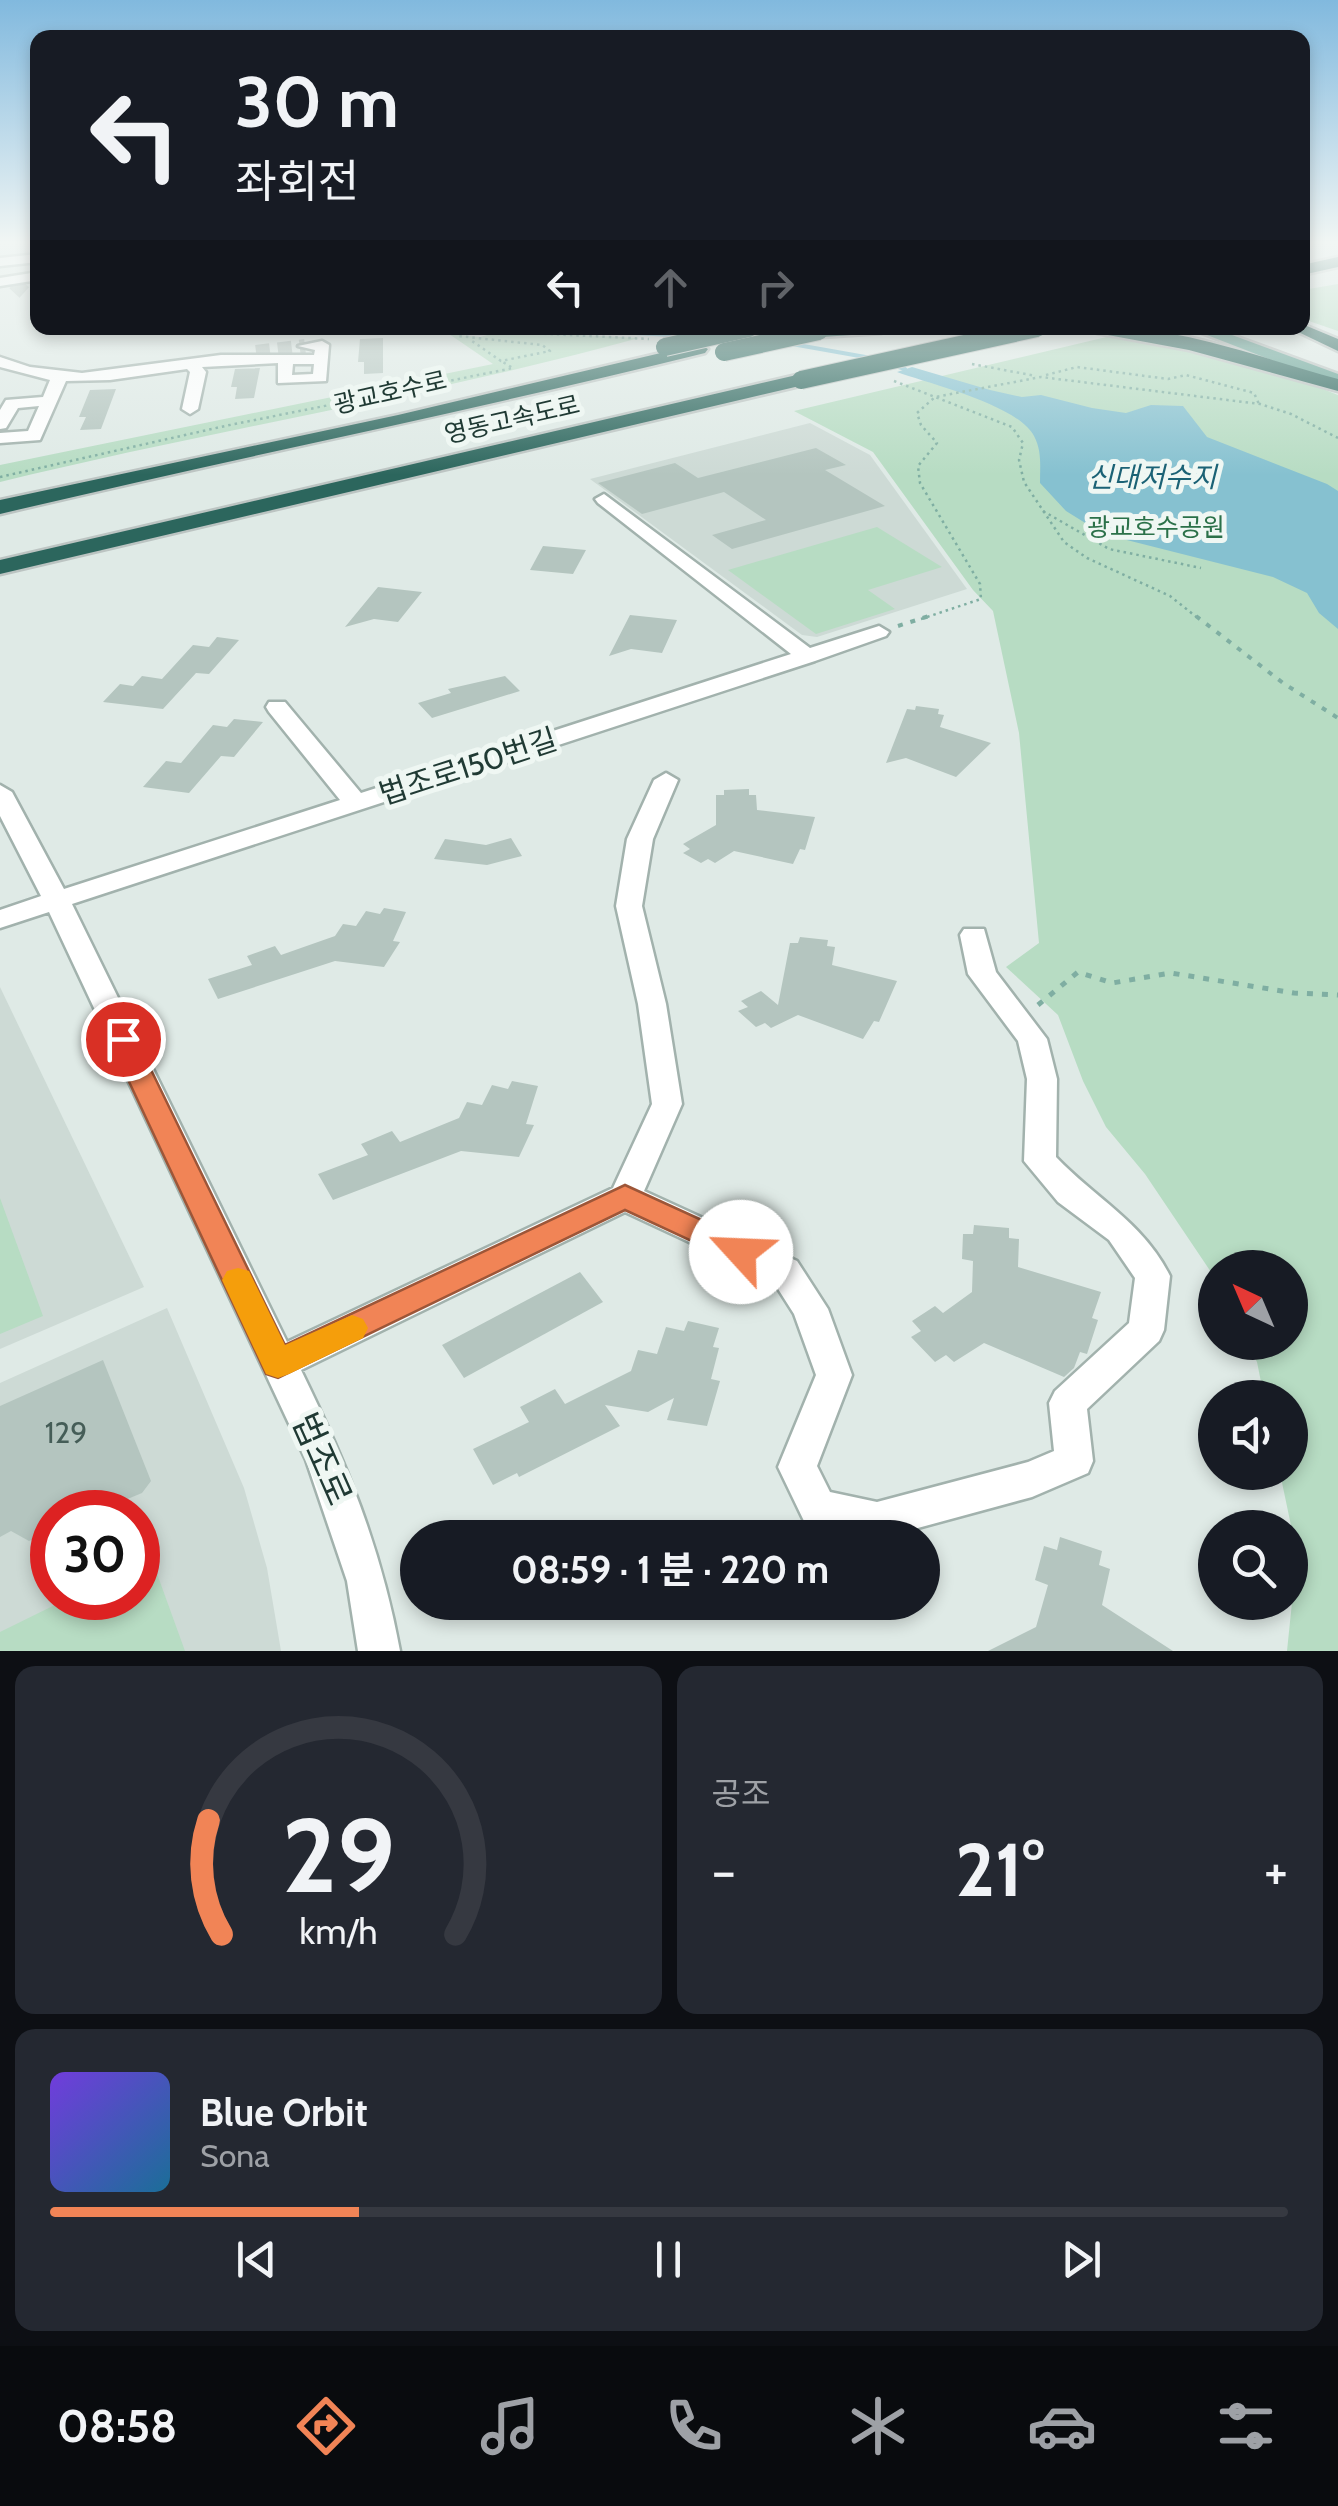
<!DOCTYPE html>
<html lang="ko">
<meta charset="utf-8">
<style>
:root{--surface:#171b24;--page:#242831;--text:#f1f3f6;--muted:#9ea1a6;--line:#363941;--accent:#f18456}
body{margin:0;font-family:Cabin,"Noto Sans KR",sans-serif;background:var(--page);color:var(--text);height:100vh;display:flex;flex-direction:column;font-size:38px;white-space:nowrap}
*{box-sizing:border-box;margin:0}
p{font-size:32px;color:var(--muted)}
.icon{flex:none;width:55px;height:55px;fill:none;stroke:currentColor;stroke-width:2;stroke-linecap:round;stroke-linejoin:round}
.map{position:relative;height:1651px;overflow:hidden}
.side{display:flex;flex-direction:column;gap:15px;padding:15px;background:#0d0f14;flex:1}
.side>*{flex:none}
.top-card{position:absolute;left:30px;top:30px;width:1280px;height:305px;border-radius:20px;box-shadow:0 5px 15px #0003;background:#171b24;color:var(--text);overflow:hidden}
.needle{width:65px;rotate:316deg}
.controls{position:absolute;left:1198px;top:1250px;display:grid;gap:20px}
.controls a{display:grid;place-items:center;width:110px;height:110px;border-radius:50%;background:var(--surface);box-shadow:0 5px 15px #0003;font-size:50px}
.speed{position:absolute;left:30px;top:1490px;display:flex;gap:20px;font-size:50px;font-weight:700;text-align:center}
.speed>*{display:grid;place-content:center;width:130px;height:130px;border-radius:50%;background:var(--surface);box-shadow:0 5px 15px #0003;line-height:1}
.speed .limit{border:15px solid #d22;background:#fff;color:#111}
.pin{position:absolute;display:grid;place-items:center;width:85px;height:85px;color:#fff;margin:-42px;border:5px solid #fff;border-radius:50%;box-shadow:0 2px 10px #0007}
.me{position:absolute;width:110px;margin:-55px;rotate:295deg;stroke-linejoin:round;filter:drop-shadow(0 0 8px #0008)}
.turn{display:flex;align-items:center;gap:35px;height:210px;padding:0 40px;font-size:45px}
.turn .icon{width:130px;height:130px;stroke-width:2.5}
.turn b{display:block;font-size:70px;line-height:85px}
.lanes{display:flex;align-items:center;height:95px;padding:0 40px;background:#0003;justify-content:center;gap:50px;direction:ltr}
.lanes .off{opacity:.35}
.big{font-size:75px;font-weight:700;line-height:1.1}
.side .widget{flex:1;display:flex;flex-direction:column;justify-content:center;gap:15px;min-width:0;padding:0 35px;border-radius:20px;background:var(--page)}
.side .dial{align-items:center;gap:0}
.dial svg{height:260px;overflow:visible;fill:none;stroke:var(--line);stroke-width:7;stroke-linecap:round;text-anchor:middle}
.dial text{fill:var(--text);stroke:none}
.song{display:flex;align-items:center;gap:30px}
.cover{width:120px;height:120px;border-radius:15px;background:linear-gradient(135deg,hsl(260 70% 55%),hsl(200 70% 35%))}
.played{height:10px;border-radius:5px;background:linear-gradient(90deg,var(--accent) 25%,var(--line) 25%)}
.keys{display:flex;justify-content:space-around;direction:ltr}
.heat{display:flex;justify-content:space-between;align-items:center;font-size:55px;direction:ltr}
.side .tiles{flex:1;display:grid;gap:15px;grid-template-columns:1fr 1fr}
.widget:last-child{grid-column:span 2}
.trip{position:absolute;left:400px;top:1520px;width:540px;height:100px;border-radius:50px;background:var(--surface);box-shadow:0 5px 15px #0003;font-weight:700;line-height:100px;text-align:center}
.tab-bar{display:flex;height:160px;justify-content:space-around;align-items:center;background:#090b0e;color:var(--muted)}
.tab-bar .icon{width:70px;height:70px}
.tab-bar .selected{color:var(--accent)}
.tab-bar b{font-size:45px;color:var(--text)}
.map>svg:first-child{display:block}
.built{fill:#cddad5;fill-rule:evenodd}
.green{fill:#b7dcc3}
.water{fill:#86c1d0}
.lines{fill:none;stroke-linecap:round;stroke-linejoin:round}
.stream{stroke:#86c1d0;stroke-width:4}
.building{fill:#b4c5bf}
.minor-tunnel{stroke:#b9c7c2;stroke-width:14;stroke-dasharray:14 8;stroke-linecap:butt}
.minor-casing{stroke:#a2b2ad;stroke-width:5}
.major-casing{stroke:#bcc4c2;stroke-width:5}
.highway-casing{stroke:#bcc4c2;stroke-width:5}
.path-far2{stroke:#7faea2;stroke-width:2.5;stroke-dasharray:2.5 4;stroke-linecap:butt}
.path-far1{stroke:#7faea2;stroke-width:4;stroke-dasharray:5 8;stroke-linecap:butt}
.path{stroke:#7faea2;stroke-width:5;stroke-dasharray:6 9;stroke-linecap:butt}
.minor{fill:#fff;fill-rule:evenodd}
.major{fill:#63a093;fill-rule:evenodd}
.highway{fill:#2c665d;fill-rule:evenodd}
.highway-bridge-casing{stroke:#bcc4c2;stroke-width:20;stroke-linecap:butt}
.highway-bridge{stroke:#2c665d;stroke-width:18}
.route{fill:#f18456;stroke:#9d5638;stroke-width:2.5}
.slow{fill:#f59e0b}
.labels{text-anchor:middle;stroke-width:10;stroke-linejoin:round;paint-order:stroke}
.far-street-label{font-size:25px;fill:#203a34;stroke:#eff7f3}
.far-park-label{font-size:25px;fill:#2b7149;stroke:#eff7f3}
.far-water-label{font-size:28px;font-style:italic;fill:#1b6275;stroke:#eff7f3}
.street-label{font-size:30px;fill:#203a34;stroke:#eff7f3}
.near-number-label{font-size:30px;fill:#455d57}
.near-street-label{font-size:35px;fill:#203a34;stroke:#eff7f3}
</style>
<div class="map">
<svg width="1338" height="1651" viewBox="0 0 1338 1651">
<rect width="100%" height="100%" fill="#dfeae6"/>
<!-- built -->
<g class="built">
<polygon points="810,423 870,455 967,589 817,637 802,635 590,479"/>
<polygon points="0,987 144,1287 0,1349"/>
<path d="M167 1308 244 1488 267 1568 281 1651H0V1383ZM52 1512H138V1598H52Z"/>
</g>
<!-- green -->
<g class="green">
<polygon points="1338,284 1338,331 1303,319 1303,290"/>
<path d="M503 331 639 338C428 396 212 430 0 482V465L493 364 449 334 480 337Z"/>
<path d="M1119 334C1194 348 1267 366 1338 395V1651H1287L1297 1554 1280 1473 1290 1472V1398L1264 1397 1257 1362 1247 1343 1290 1342V1268H1215V1278L1145 1174 1106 1127 1083 1081 1058 1015 1006 967 1039 943 1019 733 993 611 973 590 873 452 794 411Z"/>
<polygon points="877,527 942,567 868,590 895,609 816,634 728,570"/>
<polygon points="0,1198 43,1316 0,1334"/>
<polygon points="151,1557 185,1651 0,1651 0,1632 69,1598 138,1598 138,1563"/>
</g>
<!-- water -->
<path class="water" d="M912 367 990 390 1022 397 1041 395 1092 408 1126 413 1151 405 1183 406 1207 437 1327 484 1338 491V629L1319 613 1307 593 1273 577 1103 534 1066 511 1040 483C1040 466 1042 451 1034 436 1018 405 930 384 897 372Z"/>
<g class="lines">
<!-- stream -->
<g class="stream">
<polyline points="548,328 688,336"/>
<polyline points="792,344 871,358"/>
<polyline points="889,364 905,369"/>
</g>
</g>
<!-- building -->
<g class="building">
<polygon points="383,338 383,373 364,374 364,362 358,362 360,339"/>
<polygon points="260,368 254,398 235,399 237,387 231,387 235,369"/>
<polygon points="116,389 101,429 80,430 86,417 79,417 90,390"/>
<polygon points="816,448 846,465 825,470 885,506 732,549 712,535 766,520 724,492 642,514 598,483 675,463 698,478"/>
<polygon points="543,546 586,550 573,574 530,570"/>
<polygon points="378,587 422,592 398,622 374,619 345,627"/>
<polygon points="630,615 677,620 662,653 631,649 609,656"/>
<polygon points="217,637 239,640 209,674 196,673 163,709 103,702 120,684 133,686 142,676 162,679 193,645 209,647"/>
<polygon points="505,676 520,691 432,718 418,703 451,693 448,689"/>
<polygon points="916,706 939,709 938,714 944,715 940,727 991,743 956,777 906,758 886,763 907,709 915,710"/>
<polygon points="234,719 263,722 234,757 221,756 189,793 143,787 166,761 181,763 213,725 227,727"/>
<polygon points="749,789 749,795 756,795 757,810 815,817 805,850 800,849 793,864 734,851 715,863 708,859 701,863 683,853 690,849 683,844 716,825 716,795 724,795 724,790"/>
<polygon points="511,838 522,856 487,865 434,859 445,839 486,845"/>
<polygon points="384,908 406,912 393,941 400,942 384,967 335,961 218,999 208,979 252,965 247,956 275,946 281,955 335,936 343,924 356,926 366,911 380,914"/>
<polygon points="800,937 828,940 827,946 835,947 832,965 897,981 879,1022 874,1021 863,1039 798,1015 771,1028 765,1023 756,1027 738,1011 748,1007 741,1001 761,991 778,1005 790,943 798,943"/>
<polygon points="512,1081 538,1086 526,1124 534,1125 519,1157 461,1151 333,1200 318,1174 368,1155 361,1144 392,1131 400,1142 459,1118 467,1102 482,1105 492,1085 508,1089"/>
<polygon points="974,1225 1009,1228 1009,1238 1019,1239 1018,1267 1101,1292 1092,1318 1098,1320 1087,1354 1080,1352 1074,1368 1064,1377 984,1343 954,1362 946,1355 935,1362 911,1337 921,1331 912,1321 935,1306 943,1313 972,1292 973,1261 962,1259 963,1234 973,1234"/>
<polygon points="580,1272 603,1302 464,1378 442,1345"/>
<polygon points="688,1321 719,1328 713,1347 719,1348 711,1379 720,1381 707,1426 667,1420 674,1398 648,1412 605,1405 620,1426 519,1477 517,1473 493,1485 473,1449 529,1422 520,1407 555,1389 565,1404 631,1371 638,1350 657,1354 666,1327 684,1331"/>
<polygon points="103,1360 151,1481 142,1493 96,1512 52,1512 52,1531 29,1541 11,1531 0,1537 0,1406"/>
<polygon points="1060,1537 1102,1551 1099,1565 1110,1569 1102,1605 1173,1651 988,1651 1036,1627 1048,1585 1035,1580 1044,1546 1057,1550"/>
</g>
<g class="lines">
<!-- minor-tunnel -->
<g class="minor-tunnel">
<polyline points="14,283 27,295"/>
<polyline points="256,352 305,346"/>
</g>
<defs>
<g id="minor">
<polygon points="38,254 38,262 0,266 0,258"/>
<polygon points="38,272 38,280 0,286 0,278"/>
<path d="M322 341 329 345 326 381 278 383V363L202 367 206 372 198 409 190 414 182 409 190 372 187 369 110 380 66 381 40 440 0 443V433L28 431 39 406 18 408 6 428 0 429V410L6 400 43 397 50 380 0 367V357L30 367 82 373 221 355H314L315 350 298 346ZM293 364H314L313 374 292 375Z"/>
<path d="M604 494 810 648 879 626 889 632 886 636 815 661 72 904 287 1342 613 1188 652 1104 638 1004 616 906 627 839 654 780 666 773 678 780 653 839 642 906 666 1004 682 1104 644 1191 797 1261 828 1309 852 1375 817 1466 830 1492 877 1502 1028 1462 1054 1451 1049 1403 1055 1391 1129 1323 1135 1278 1109 1240 1058 1202 1024 1161 1027 1079 1018 1041 968 974 960 935 964 929H984L996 972 1047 1039 1057 1079 1056 1157C1096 1199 1143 1222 1170 1276L1164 1330 1159 1341 1087 1409 1093 1461 1088 1473 1032 1497 881 1538 804 1521 778 1467 816 1375 794 1314 773 1281 625 1212 301 1370C347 1464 381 1548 400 1651H358L347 1581 306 1460 49 912 0 928V910L41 896 0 816V785L12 792 64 889 340 800 269 712 266 707 269 702H285L361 793 791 654 598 503 595 499Z"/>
</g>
<polygon id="major" points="1189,328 1213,328 1338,374 1338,386"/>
<g id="highway">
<polygon points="1338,257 1338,267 1302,275 1302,265"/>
<polygon points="1302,324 1338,339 1338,351 1290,328 1302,328"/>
<polygon points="828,328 890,328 881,333 822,337 819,333"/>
<path d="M1088 328C1171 322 1259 358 1338 379V391L1189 350 1097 333Z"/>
<path d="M699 344 708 349 705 353C471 411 235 458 0 514V500L398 415Z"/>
<polygon points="801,374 810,380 808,384 0,574 0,560"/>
</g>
</defs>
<!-- minor casing -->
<use href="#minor" class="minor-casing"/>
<!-- major casing -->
<use href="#major" class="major-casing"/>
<!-- highway casing -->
<use href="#highway" class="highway-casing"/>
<!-- path-far2 -->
<g class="path-far2">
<polyline points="219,328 263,331 313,328"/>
<polyline points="427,328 649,339"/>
<polyline points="459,331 458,336 542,345 550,351 501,361 472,341"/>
<polyline points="972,364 1036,376"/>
<polyline points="1046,375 1077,367 1168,379 1186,375 1254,393 1259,404"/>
<polyline points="894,381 1012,427 1023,443 1019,460 1024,482 1064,542 1087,558 1170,596 1199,619"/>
<polyline points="0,477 225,426 513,368 501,361"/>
<polyline points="1043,511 1109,549 1201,568"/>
<polyline points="921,619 981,599 980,584 920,483 918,466 937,443 921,425 917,413 935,397 1041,377 1260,404 1291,414 1338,438"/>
</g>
<!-- path-far1 -->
<g class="path-far1">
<polyline points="1196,616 1283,683 1338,718"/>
<polyline points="898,626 929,616"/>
</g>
<!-- path -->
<polyline class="path" points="1038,1005 1078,972 1112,983 1171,973 1294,993 1338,995"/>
<!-- minor -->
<use href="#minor" class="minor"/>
<!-- major -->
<use href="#major" class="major"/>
<!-- highway -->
<use href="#highway" class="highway"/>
<defs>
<g id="highway-bridge">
<polyline points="665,347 749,328"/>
<polyline points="724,352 819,331"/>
<polyline points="801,380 1037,328"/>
</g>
</defs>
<!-- highway-bridge casing -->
<use href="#highway-bridge" class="highway-bridge-casing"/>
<!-- highway-bridge -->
<use href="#highway-bridge" class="highway-bridge"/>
</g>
<!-- sky -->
<linearGradient id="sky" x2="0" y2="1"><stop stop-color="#81b9de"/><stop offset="0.51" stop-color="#f1f6f4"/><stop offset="1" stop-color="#f1f6f4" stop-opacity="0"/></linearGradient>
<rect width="1338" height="475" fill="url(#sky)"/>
<!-- route -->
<polygon class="route" points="123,1030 132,1032 136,1039 285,1345 625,1185 752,1243 756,1252 752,1260 741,1264 625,1210 278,1378 266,1374 109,1039 113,1032"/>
<!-- slow -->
<polygon class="slow" points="238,1268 249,1271 285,1345 352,1315 363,1319 368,1328 363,1338 289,1374 278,1378 266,1374 222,1280 227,1271"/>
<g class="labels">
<!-- far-street labels -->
<g class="far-street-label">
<text transform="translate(390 392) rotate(-13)" y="9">광교호수로</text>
<text transform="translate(512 419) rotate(-13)" y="9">영동고속도로</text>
</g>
<!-- far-park labels -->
<g class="far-park-label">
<text x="1156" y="536">광교호수공원</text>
</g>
<!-- far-water labels -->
<g class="far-water-label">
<text x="1152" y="487">신대저수지</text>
</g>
<!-- street labels -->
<g class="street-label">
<text transform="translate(468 767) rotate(-18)" y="10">법조로150번길</text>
</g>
<!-- near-number labels -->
<g class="near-number-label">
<text x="66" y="1443">129</text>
</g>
<!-- near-street labels -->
<g class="near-street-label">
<text transform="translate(322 1459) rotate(66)" y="12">법조로</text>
</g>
</g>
</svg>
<div class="controls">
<a><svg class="needle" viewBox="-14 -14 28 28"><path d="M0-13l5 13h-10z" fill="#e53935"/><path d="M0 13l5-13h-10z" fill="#9ea1a6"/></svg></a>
<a><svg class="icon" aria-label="sound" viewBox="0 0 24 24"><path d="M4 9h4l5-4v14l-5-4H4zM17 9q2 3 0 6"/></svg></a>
<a><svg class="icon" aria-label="search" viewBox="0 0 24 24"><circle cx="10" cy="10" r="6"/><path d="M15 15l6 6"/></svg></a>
</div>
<div class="speed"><div class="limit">30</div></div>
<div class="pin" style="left:123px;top:1039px;background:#d93025"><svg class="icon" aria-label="arrive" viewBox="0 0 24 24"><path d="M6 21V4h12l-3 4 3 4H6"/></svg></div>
<svg class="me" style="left:741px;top:1252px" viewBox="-20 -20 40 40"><circle r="19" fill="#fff"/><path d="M0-13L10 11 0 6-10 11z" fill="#f18456"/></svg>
<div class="trip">08:59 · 1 분 · 220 m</div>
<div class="top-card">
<div class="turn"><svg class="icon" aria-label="left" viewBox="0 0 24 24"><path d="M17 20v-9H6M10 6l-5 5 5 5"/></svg><div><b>30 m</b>좌회전</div></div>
<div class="lanes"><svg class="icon" aria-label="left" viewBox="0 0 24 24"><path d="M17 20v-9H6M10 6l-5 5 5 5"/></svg><svg class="icon off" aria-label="ahead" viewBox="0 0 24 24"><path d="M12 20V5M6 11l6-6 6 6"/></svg><svg class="icon off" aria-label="right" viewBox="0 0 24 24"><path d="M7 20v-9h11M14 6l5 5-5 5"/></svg></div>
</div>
</div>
<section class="side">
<div class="tiles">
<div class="widget dial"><svg viewBox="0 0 100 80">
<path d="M14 69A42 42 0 1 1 86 69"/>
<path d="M14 69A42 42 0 0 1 10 34" stroke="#f18456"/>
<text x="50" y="56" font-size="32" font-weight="700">29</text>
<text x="50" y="72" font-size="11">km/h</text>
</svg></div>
<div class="widget"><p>공조</p>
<div class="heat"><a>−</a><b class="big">21°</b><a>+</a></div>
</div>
<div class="widget">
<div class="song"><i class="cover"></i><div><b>Blue Orbit</b><p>Sona</p></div></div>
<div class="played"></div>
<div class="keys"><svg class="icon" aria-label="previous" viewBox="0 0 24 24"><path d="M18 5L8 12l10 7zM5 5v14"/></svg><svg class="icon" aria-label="pause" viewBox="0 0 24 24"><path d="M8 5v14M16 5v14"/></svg><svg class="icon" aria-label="next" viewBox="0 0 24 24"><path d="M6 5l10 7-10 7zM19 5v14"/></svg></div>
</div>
</div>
</section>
<nav class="tab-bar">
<b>08:58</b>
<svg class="icon selected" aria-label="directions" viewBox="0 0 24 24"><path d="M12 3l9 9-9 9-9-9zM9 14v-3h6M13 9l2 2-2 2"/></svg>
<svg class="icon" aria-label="music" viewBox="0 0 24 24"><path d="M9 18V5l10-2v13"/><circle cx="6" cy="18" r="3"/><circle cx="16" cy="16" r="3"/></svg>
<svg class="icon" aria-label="phone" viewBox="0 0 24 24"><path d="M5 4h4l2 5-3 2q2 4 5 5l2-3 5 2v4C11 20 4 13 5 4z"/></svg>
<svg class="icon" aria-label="climate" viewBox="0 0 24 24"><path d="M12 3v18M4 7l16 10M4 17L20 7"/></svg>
<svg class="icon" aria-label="car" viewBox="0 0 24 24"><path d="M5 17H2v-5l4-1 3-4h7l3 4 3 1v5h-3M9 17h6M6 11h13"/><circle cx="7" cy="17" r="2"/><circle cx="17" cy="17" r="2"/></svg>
<svg class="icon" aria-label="filters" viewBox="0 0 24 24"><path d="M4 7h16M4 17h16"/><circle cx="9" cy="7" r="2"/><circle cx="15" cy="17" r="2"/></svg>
</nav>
